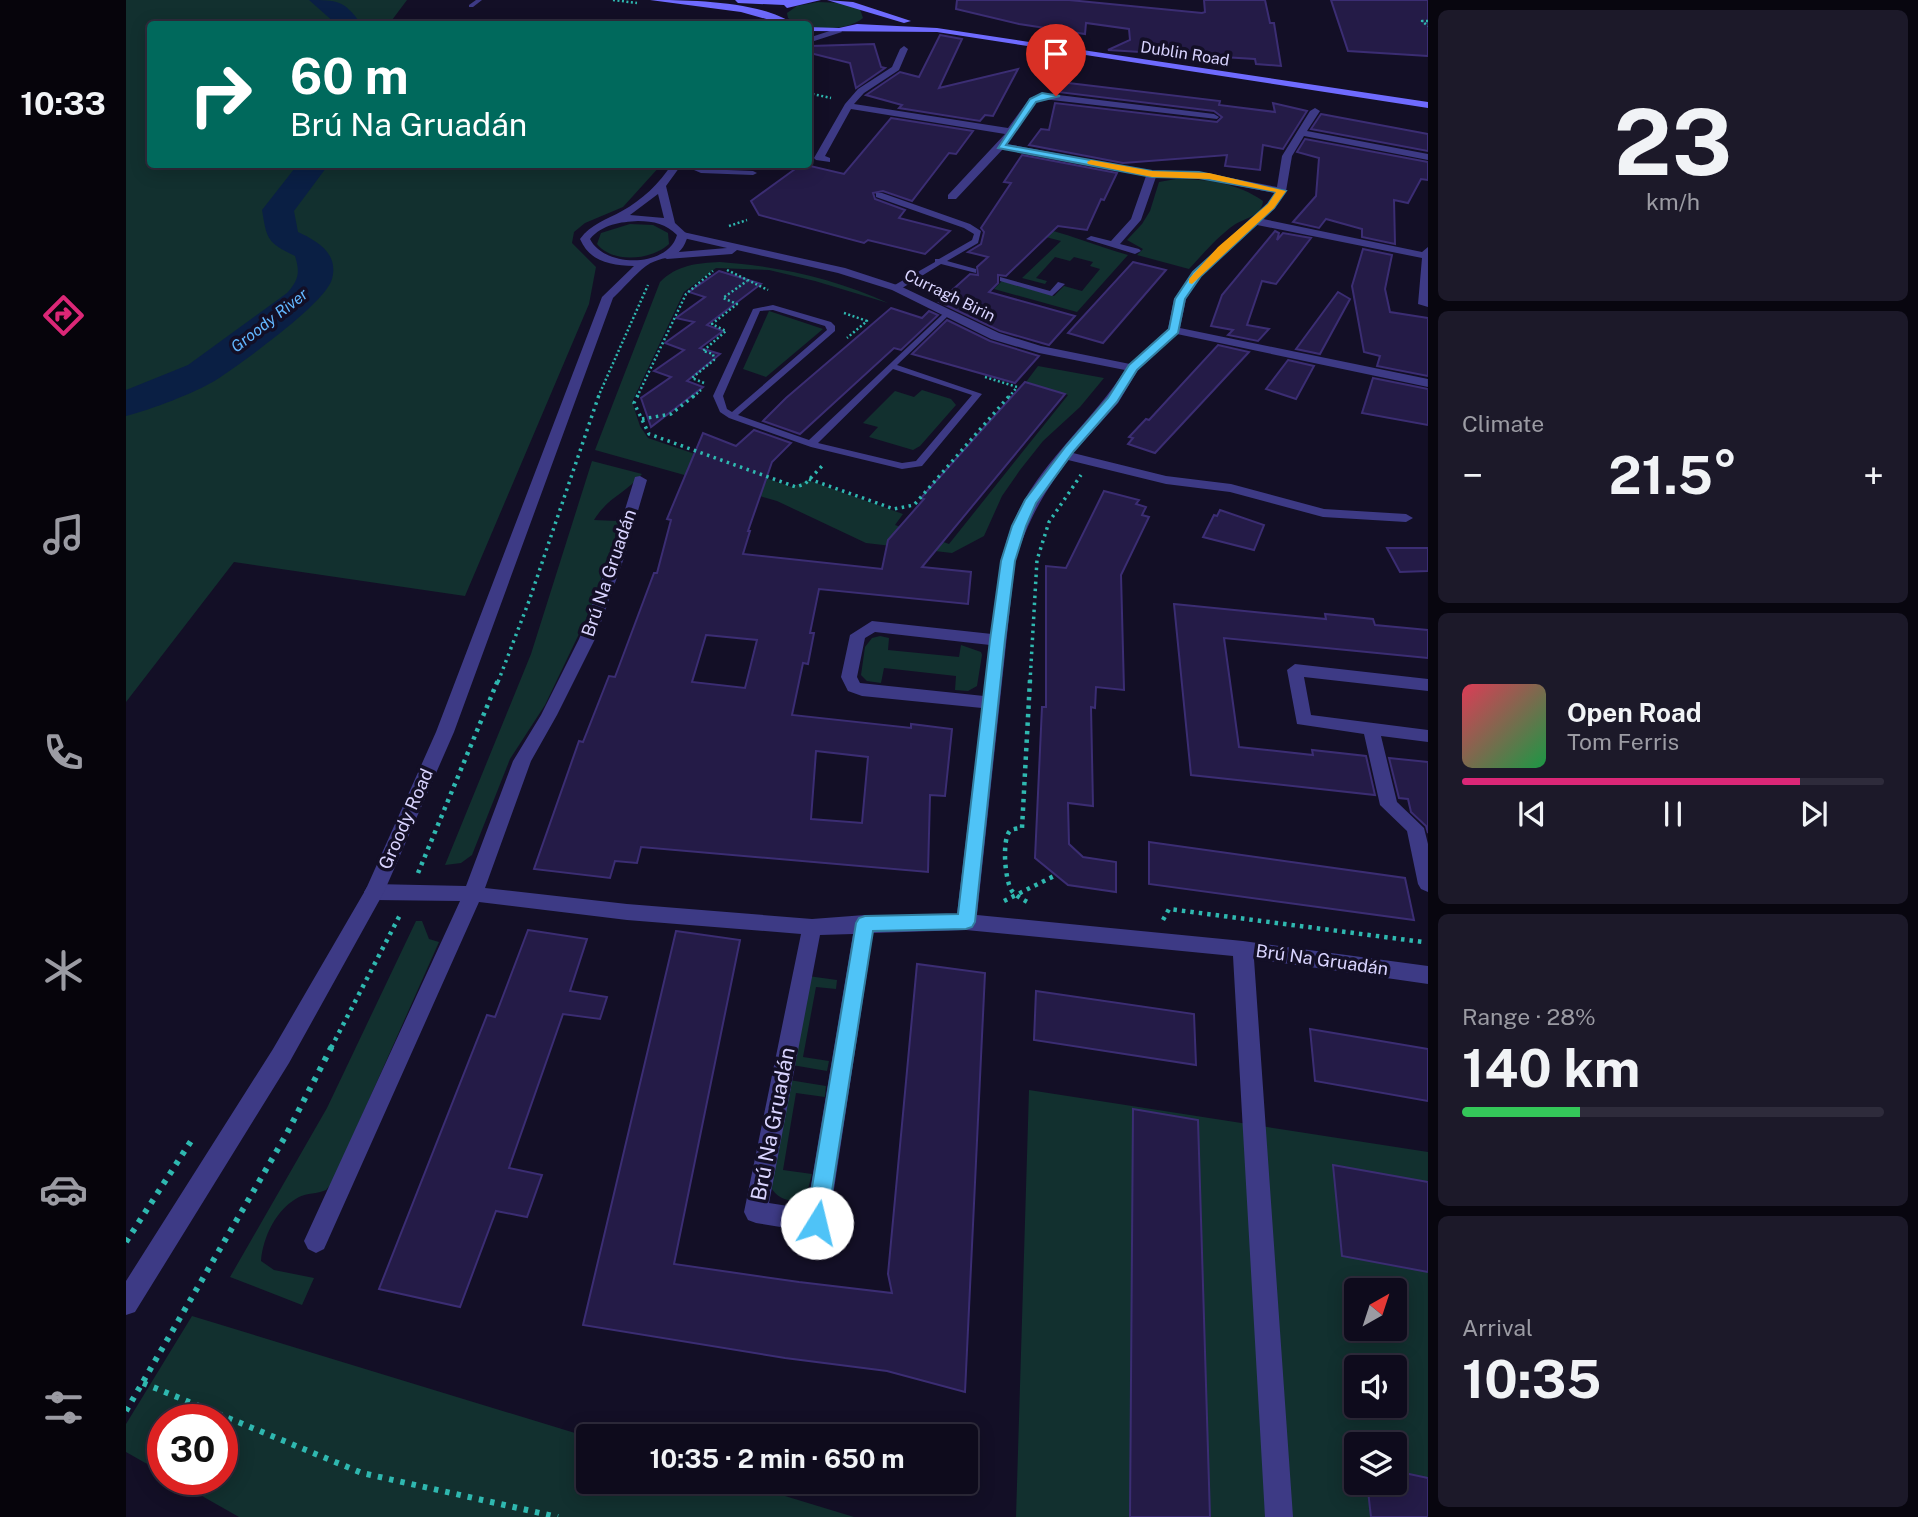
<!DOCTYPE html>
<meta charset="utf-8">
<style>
:root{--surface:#0e0b1c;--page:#1c1929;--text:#f1f3f6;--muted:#9b9ba3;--line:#2e2b3b;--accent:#db2777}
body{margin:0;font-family:"Public Sans",sans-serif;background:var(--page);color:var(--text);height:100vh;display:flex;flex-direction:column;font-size:26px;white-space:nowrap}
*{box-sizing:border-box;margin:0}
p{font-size:23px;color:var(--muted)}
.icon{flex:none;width:38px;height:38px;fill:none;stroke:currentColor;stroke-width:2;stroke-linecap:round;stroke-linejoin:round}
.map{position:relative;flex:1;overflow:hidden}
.details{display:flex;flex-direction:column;gap:10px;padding:10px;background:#08060f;width:490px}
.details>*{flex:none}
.top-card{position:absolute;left:21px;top:21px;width:665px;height:147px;border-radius:7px;box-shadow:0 4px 18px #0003,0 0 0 2px var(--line);background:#00695c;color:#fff;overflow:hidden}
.needle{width:46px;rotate:39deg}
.fabs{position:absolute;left:1218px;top:1278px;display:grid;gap:14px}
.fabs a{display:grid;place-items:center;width:63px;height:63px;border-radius:7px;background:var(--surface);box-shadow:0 4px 18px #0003,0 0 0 2px var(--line);font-size:35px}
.speed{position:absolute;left:21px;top:1404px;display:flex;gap:14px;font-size:35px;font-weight:700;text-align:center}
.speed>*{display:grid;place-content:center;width:91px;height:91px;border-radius:50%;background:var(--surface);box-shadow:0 4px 18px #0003,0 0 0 2px var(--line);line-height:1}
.speed .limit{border:10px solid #d22;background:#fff;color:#111}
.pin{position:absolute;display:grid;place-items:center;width:60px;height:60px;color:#fff;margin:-72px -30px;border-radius:50% 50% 50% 0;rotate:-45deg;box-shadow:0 0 7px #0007}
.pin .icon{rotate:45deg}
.me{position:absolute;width:77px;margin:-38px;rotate:9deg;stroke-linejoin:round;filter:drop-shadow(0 0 5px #0008)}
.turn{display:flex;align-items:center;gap:24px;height:147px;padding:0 28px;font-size:32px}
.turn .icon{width:91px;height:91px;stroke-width:2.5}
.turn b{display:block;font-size:49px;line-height:60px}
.big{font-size:52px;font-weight:700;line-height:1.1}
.details .widget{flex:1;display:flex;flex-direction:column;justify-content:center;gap:10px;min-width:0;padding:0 24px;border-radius:10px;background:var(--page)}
.details .dial{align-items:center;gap:0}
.dial b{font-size:91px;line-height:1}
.song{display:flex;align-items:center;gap:21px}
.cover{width:84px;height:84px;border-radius:10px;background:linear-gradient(135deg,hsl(350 70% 55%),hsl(140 70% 35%))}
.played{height:7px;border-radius:4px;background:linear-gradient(90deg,var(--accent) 80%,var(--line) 80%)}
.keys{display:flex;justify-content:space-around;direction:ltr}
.heat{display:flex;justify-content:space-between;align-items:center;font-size:38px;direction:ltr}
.charge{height:10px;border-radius:5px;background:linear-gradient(90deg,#34c759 28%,var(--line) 0)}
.trip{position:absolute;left:450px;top:1424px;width:402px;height:70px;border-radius:7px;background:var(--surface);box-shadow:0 4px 18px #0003,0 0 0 2px var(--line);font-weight:700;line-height:70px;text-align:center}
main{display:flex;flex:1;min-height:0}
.tabs{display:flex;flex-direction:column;width:126px;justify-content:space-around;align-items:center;background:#06040b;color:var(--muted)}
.tabs .icon{width:49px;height:49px}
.tabs .active{color:var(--accent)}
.tabs b{font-size:32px;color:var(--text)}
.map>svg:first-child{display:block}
.green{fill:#12302f;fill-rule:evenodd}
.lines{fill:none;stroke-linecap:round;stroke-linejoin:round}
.river{fill:#0a1f44;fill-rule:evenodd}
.building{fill:#241b47;stroke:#3b2d73;stroke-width:2;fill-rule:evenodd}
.path-far3{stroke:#2fb8b0;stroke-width:2.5;stroke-dasharray:2 2.5;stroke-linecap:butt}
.path-far2{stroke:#2fb8b0;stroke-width:3.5;stroke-dasharray:2.5 4.5;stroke-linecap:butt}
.path-far1{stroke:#2fb8b0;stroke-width:4.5;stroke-dasharray:3.5 5;stroke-linecap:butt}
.path{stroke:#2fb8b0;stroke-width:6;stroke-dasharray:4.5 7;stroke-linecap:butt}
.service{fill:#3d3a85;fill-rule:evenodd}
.minor{fill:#3d3a85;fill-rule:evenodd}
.tertiary{fill:#3d3a85;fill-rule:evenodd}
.secondary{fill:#6f6bff;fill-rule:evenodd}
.route{fill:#4fc3f7;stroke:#337fa1;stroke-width:2}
.slow{fill:#f59e0b}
.labels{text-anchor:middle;stroke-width:7;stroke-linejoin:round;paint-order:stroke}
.far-street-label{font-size:16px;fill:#d9d4ff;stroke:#130f26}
.far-water-label{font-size:16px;font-style:italic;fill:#62b6ff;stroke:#130f26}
.street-label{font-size:18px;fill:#d9d4ff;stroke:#130f26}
.near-street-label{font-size:21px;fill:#d9d4ff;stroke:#130f26}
</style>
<main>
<nav class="tabs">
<b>10:33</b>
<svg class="icon active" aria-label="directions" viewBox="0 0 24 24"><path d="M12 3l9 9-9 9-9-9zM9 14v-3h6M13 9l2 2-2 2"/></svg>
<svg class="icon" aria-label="music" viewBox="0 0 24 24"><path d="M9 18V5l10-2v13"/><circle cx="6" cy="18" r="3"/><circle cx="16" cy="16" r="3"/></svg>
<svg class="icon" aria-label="phone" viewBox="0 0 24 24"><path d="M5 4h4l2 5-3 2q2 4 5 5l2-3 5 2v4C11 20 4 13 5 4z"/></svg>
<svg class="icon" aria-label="climate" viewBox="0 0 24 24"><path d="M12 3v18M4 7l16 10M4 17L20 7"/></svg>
<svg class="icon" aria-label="car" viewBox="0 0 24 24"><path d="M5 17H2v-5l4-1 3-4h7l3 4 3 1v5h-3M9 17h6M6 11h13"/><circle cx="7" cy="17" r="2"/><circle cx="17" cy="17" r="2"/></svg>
<svg class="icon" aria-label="filters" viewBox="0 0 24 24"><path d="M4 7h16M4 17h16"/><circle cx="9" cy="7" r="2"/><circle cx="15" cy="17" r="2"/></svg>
</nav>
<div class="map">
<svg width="1302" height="1517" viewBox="0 0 1302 1517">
<rect width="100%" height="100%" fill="#130f26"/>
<!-- green -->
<g class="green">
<polygon points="0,0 281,0 263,24 24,24 24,164 535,165 497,207 459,223 448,232 446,243 470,267 463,304 339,596 108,562 0,702"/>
<path d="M692 2 717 3 734 9 737 18C719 33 680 30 662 18L661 13 671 6Z"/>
<path d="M1050 179C1081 179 1112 183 1137 201 1136 216 1119 218 1108 225 1091 237 1077 254 1063 269L1011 255 1017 249 1001 240 1016 224 1024 211 1033 182Z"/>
<path d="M504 224 527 225 542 233 543 244C526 260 487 264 471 244L475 233Z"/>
<path d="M905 225C939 233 968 245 1002 255L951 312 868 289 876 281 928 296 938 286 956 291 974 269 964 266 967 262 948 257 944 261 929 257 910 278 921 281 919 284 896 278 935 241 897 231Z"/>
<path d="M594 262C651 266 710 279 762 303L689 281 643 270 590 268 558 292 506 402 514 426 522 438 666 487 682 480 777 514 769 525 823 544 942 395 900 382 912 366 978 378 954 407 917 441 894 470 876 496 858 536 826 553 740 543 651 501 469 450 534 282C551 265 571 263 594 262Z"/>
<polygon points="643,311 697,329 640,377 617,369"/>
<polygon points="796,390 825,399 830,405 794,446 787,450 743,437 752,427 737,423 769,391 788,397"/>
<path d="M466 461 516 474C499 494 483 496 468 520L491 521 494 524 463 613 419 705 384 759 346 855 335 863 319 865 405 654Z"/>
<polygon points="754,636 763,638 762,650 833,657 835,645 855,652 856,655 851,686 842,691 829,690 830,676 758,668 755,683 741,681 735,675 739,647 746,638"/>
<path d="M290 921H296L303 939 313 942 206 1183 200 1190C191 1194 181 1193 173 1197 150 1209 137 1237 135 1261L148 1270 188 1278 176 1305 104 1277 201 1108Z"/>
<polygon points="682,976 711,980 710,989 690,987 677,1057 703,1061 701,1071 666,1065"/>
<path d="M663 1080 700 1086 699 1097 670 1093 657 1170 686 1174 679 1200C663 1202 652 1200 644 1186Z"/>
<path d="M903 1090 1302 1152V1517H890ZM1230 1290H1269V1328H1230ZM1230 1367H1269V1405H1230ZM1230 1444H1269V1482H1230Z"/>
<polygon points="66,1316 462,1437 462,1482 613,1482 728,1517 113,1517 46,1479 96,1479 96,1419 37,1419 37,1473 0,1452 0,1424"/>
</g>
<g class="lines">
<!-- river -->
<g class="river">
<path d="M183 0C211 0 218 0 235 24H210Z"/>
<path d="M172 164H203L168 211 172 232C191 241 213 253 206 279 200 303 113 365 90 380 69 393 24 410 0 416V390L62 365 161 293C173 280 174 272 169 256 141 242 141 240 136 210Z"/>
</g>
</g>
<!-- building -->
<g class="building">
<polygon points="831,0 943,0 1076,13 1079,12 1078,0 1139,0 1144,23 1148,23 1155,66 1130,64 1129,59 982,50 1004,40 1003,29 960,23 959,34 893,24 830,9"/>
<polygon points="1205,0 1302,0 1302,56 1222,51"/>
<polygon points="814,35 836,39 813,88 892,69 867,116 859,115 854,121 773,108 776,105 740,95 774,72 793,77"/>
<polygon points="748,44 755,67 759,68 730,88 724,63 684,53 685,46"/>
<polygon points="934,82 1094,101 1093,105 1149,112 1147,103 1181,111 1157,149 1137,145 1134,170 1099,166 1101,155 997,163 903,145 915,129 923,130 929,103 1091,122 1096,117 1088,111 932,92"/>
<polygon points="1195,114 1302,134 1302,151 1185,129"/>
<polygon points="765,118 847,131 830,154 823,153 786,201 757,191 747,193 749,199 779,210 773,218 824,231 799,254 742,240 738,243 633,215 625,201 676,164 718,174"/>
<polygon points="1179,139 1302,162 1302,180 1295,179 1282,203 1268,200 1269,244 1236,237 1236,229 1200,219 1193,228 1167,222 1190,196 1193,158 1171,152"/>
<polygon points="896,155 991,173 978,200 975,199 961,230 932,226 880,276 872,275 872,283 863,292 949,316 923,345 874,331 813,302 844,274 852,275 851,267 862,257 842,252 855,244 858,232 855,228 885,183 878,182"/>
<polygon points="1149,231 1153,233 1151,240 1157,233 1185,238 1150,284 1136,281 1121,325 1143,329 1132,341 1102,335 1107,330 1085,326 1096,295"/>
<polygon points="1237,249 1266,255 1259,289 1264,312 1302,318 1302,376 1251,366 1254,356 1238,352 1226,286"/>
<polygon points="1007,262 1040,270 977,343 942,333"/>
<polygon points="593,271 635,284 581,325 597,331 574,348 594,354 561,381 577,387 525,427 515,398 545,377 528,371 558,350 539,343 568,322 550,318 579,297 563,292"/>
<polygon points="1212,292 1224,299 1194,354 1170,349"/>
<polygon points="765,308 796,318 803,311 812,315 775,350 768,348 674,434 637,421 660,398"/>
<polygon points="821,320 864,341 913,356 889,383 786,354"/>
<polygon points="1092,345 1123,352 1029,453 1002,444 1007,438 1003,437 1020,419 1023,420"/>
<polygon points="1162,360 1188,366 1170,399 1140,389"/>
<polygon points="1247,378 1302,389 1302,425 1236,413"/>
<path d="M899 382 939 394 796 567 845 572 842 604 693 589 684 633H688L682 664 677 663 666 715 785 728V724L826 729 819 796 804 795 802 872 515 847 511 863 489 861 484 878 408 869 453 741 457 742 483 676 489 677 528 573H531L545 520 541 519 577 433 610 446 628 430 665 443 646 462 622 531H624L617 554 756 569 762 540 798 499 795 498ZM580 635 631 640 619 688 566 682ZM690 751 742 757 736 823 685 819Z"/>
<polygon points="978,491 1013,500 1010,504 1020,507 1016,515 1023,517 995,575 998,690 970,687 969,708 965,707 967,806 942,803 943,844 957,857 990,862 990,892 942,885 909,858 916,707 920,707 920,566 940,568"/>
<polygon points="1094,510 1138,525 1128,550 1077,537 1088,515 1091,516"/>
<polygon points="1261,548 1302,548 1302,571 1274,572"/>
<polygon points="1048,604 1200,619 1199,614 1247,619 1249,625 1302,630 1302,658 1098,638 1113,747 1187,755 1186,750 1240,756 1249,795 1065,775"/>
<polygon points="1263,758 1302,762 1302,833 1300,826 1285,812 1282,799 1273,798"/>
<polygon points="1023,842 1279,878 1288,920 1023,884"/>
<polygon points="402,930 461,939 444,991 481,997 474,1019 437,1014 383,1168 416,1175 401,1217 370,1211 334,1307 253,1289 361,1015 369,1017"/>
<polygon points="550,931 614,940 548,1264 673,1282 766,1293 762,1274 791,964 859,973 839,1392 761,1371 659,1358 457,1325"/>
<polygon points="910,991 1068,1014 1070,1065 908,1040"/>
<polygon points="1184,1029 1302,1049 1302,1101 1189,1081"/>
<polygon points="1007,1109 1072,1120 1084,1517 1004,1517"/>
<polygon points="1207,1165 1302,1182 1302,1272 1216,1256"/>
<polygon points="1269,1471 1302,1478 1302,1517 1245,1517 1241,1482 1269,1482"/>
</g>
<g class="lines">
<!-- path-far3 -->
<g class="path-far3">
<polyline points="487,0 511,3"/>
<polyline points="1302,21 1296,21 1302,26"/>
<polyline points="682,93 705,98"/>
<polyline points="603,226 621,220"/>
<polyline points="601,270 642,290"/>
<polyline points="718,313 741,321 721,338"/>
<polyline points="859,377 891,387 883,397"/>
<polyline points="578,383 566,378 588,360 587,354 577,351 600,331 586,324 611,304 597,298 621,281"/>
<polyline points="472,397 522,285"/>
<polyline points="511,397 560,294 587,271"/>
<polyline points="567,397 575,390"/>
</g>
<!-- path-far2 -->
<g class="path-far2">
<polyline points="512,395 508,403 523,434 670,487 679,484 697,465"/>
<polyline points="516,419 545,414 569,395"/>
<polyline points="683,479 768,509 788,505 884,395"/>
<polyline points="372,682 403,601 473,395"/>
<polyline points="904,682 911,560 923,522 955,475"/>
</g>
<!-- path-far1 -->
<g class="path-far1">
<path d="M904 680 896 828C893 828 887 829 885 830 875 837 879 882 886 891 891 897 898 900 905 904"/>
<polyline points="292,873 372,680"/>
<polyline points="878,901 930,875"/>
<polyline points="1037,920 1043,909 1297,942"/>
<polyline points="205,1048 275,913"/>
</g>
<!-- path -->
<g class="path">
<polyline points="0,1242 65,1141"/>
<polyline points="17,1383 236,1473 432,1517"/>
<polyline points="0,1411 160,1135 206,1046"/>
</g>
<!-- service -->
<g class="service">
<polygon points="350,0 356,0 347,7 343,7 343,5"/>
<polygon points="554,164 565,164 576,169 627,171 631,173 627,175 575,173"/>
<polygon points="750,193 756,193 844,224 855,231 852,243 821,261 850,269 850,273 815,264 773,290 767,290 767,286 809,262 809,259 813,259 846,240 848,234 838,228 750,197"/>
<polygon points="874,277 924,291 932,282 939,284 926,296 874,281"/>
<path d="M647 305 705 322 709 326V331L612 415 683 440 819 312 823 314 822 316 771 365 856 394 796 466 776 469 685 447 603 418 594 412 587 396 627 309ZM647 310 699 326 701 330 606 412 601 409 597 396 634 311ZM767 369 846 395 790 461 776 463 692 443Z"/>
</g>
<!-- minor -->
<g class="minor">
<path d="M778 46 782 49 773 70 738 93 728 104 882 128 904 98 916 93 1088 114 1093 117 1091 119 917 99 910 102 881 144 1026 171 1073 172 1151 187 1156 156 1184 111 1189 108 1194 111 1181 131 1302 154V160L1178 136 1166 156 1160 191 1149 208 1137 219 1296 252 1302 247V307L1292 304 1296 258 1131 225 1075 276 1060 299 1054 328 1302 379V387L1051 334 1012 370 992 403 947 453 1040 476 1105 484 1198 509 1280 514 1287 518 1280 522 1197 517 1104 492 1040 484 942 460C916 496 903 518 889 561L851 915 1117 941 1302 966V984L1128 959 1167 1517H1139L1107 956 840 930 747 933 703 1222 699 1230 691 1233 630 1223 622 1220 618 1212 675 934 501 920 353 902 198 1249 190 1253 182 1249 178 1241 334 901 248 900 241 897 238 892 241 887 248 884 340 886 387 761 415 715 453 639 485 555 509 477 514 476 521 480 499 555 469 639 431 715 405 761 359 888 501 904 686 919 739 915 745 917 831 914 856 708 736 696 722 691 715 677 724 635 746 621 866 634C870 598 872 562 885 528 908 467 965 424 999 370L913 353 865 339 766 290 712 273 611 250 606 254 541 259 535 256 541 253 601 248 553 237 552 235 557 232 719 268 774 286 873 333 915 346 1004 364 1042 329 1048 299 1067 272 1141 204 1149 193 1073 178 1030 177 1015 220 994 244 1013 249 1015 251 1009 254 960 239 965 236 985 241 1005 219 1020 176 877 149 830 199H822V195L879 134 725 109 699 156 704 158V162L690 160 688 158 719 104 732 89 766 67 774 49ZM749 632 864 645 858 696 734 683 731 677 739 638ZM727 934 681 1209 643 1203 694 935Z"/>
<polygon points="1169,664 1302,679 1302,691 1178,677 1185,715 1302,730 1302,742 1255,736 1271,802 1298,828 1302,844 1302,892 1295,889 1292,884 1281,831 1254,805 1238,734 1171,724 1161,670"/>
</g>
<!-- tertiary -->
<g class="tertiary">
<polygon points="713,28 716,32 682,43 682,38"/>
<path d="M546 164H556L540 186 549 223 562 235C554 264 538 253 520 266 508 275 498 288 487 298L328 732 258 892 163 1063 9 1312 0 1315V1281L147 1049 240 889 310 732 476 297 508 266C484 265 464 262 454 239 465 224 480 220 496 211 516 200 533 184 546 164ZM532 194 538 218 504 215ZM512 221C528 221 540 224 551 235 542 268 478 268 464 239 477 224 494 222 512 221Z"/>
</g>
<!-- secondary -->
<g class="secondary">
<path d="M524 0C565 0 634 1 668 24H658L615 12Z"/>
<polygon points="609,0 695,0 661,8 658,5 612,3"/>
<polygon points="701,0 727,2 785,21 778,23"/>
<polygon points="731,24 811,28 1302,102 1302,108 811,32 682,31 682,27 713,28"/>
</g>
</g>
<!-- route -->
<polygon class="route" points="916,93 934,96 910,102 880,145 1026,171 1073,172 1160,191 1148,208 1075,276 1059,299 1052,333 1011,370 991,402 948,451 910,503 900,526 889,561 879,640 849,922 846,927 840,929 747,931 701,1223 698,1230 691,1233 683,1230 680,1223 730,923 733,918 739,916 832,914 864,640 875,561 886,526 899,500 940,446 982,398 1003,365 1043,329 1049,299 1067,272 1142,204 1150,192 1073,178 1026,177 872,148 904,99"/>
<!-- slow -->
<polygon class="slow" points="965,160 1026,171 1083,173 1160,191 1148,208 1066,284 1063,283 1063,279 1092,247 1142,204 1150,192 1083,179 1026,177 962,164 961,162"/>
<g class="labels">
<!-- far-street labels -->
<g class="far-street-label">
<text transform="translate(1059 53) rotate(9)" y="6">Dublin Road</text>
<text transform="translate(824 295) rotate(26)" y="6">Curragh Birin</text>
</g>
<!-- far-water labels -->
<g class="far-water-label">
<text transform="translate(143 320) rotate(-38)" y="6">Groody River</text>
</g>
<!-- street labels -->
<g class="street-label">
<text transform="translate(483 573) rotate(-71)" y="6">Brú Na Gruadán</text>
<text transform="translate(280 819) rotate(-66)" y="6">Groody Road</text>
<text transform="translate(1196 960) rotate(8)" y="6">Brú Na Gruadán</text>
</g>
<!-- near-street labels -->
<g class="near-street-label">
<text transform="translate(647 1124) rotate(-79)" y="7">Brú Na Gruadán</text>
</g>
</g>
</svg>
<div class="fabs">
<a><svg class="needle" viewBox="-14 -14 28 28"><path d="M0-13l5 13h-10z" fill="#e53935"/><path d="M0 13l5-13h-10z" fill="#9b9ba3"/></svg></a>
<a><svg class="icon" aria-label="sound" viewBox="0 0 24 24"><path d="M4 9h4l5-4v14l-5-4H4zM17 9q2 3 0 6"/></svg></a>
<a><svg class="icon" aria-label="layers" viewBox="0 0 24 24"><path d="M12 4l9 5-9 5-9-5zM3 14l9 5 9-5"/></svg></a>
</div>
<div class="speed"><div class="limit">30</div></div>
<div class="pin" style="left:930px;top:96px;background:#d93025"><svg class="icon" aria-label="arrive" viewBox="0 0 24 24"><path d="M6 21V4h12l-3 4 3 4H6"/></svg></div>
<svg class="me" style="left:691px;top:1223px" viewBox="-20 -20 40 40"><circle r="19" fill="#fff"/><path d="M0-13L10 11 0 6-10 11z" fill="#4fc3f7"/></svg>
<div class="trip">10:35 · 2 min · 650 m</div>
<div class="top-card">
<div class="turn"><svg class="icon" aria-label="right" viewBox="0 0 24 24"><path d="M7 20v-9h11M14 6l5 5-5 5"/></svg><div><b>60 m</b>Brú Na Gruadán</div></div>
</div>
</div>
<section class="details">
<div class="widget dial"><b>23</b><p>km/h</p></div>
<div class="widget"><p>Climate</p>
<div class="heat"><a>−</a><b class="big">21.5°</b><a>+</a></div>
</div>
<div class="widget">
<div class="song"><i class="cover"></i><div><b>Open Road</b><p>Tom Ferris</p></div></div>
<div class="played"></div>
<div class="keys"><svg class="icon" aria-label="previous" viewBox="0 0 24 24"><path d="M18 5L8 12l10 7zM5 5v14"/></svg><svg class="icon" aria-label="pause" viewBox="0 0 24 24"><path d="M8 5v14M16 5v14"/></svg><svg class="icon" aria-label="next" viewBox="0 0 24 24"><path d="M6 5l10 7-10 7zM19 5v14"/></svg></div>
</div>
<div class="widget"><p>Range · 28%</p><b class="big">140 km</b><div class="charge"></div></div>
<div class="widget"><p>Arrival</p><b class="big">10:35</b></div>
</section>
</main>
